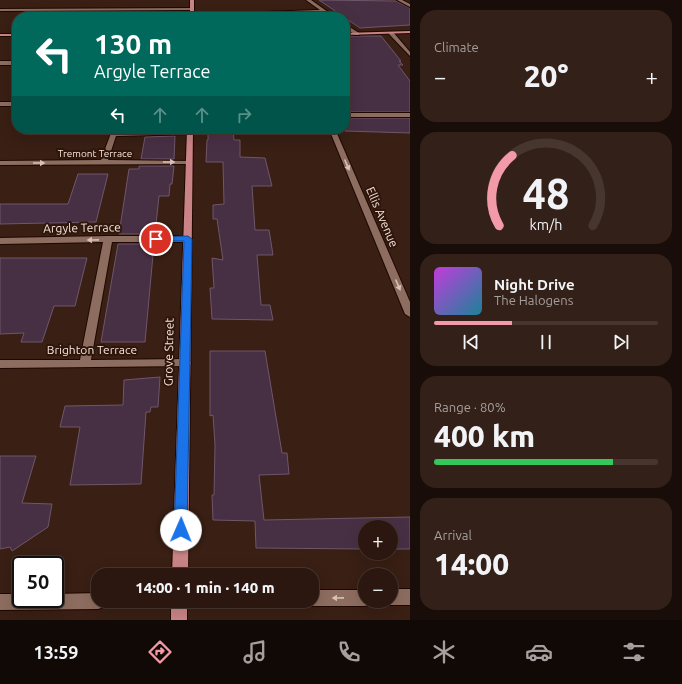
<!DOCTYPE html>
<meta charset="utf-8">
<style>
:root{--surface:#2b170f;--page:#332018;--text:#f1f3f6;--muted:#a69f9e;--line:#47362f;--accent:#f39aa9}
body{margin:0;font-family:Ubuntu,sans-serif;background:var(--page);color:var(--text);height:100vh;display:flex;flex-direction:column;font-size:15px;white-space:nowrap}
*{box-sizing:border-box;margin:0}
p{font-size:13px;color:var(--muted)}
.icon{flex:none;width:22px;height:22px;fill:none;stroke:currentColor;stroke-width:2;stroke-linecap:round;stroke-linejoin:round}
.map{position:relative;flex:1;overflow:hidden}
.details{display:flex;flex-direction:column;gap:10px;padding:10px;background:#180d08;width:272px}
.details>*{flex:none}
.hud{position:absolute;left:12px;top:12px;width:338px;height:122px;border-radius:16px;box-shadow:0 4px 16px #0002,0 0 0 1px var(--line);background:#00695c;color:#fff;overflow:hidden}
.buttons{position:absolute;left:358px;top:520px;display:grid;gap:8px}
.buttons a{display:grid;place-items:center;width:40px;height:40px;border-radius:50%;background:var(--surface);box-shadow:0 4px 16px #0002,0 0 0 1px var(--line);font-size:20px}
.speed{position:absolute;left:12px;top:556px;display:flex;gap:8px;font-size:20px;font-weight:700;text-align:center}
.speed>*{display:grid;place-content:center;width:52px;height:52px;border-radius:50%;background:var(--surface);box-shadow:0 4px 16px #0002,0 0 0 1px var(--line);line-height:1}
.speed .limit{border:2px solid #111;border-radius:6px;background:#fff;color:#111}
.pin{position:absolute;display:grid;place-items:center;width:34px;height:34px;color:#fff;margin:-17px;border:2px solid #fff;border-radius:50%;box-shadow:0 1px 4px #0007}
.me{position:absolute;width:44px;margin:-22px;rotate:1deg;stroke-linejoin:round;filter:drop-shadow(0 0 3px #0008)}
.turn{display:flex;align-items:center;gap:14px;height:84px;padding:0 16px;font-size:18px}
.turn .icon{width:52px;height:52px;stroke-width:2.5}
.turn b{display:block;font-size:28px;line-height:34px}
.lanes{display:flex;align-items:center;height:38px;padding:0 16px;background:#0003;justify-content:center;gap:20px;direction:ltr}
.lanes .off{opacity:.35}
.big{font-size:30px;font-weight:800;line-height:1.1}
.details .tile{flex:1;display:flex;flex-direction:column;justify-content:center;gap:6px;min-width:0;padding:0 14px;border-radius:16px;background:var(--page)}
.details .dial{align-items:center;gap:0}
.dial svg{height:104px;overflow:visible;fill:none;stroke:var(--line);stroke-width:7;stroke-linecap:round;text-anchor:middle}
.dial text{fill:var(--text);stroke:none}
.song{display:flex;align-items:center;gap:12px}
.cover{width:48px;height:48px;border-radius:6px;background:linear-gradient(135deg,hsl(290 70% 55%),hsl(190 70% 35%))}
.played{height:4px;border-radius:2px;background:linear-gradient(90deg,var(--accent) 35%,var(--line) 35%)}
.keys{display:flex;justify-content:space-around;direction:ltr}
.heat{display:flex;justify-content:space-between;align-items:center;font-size:22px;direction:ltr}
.charge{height:6px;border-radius:3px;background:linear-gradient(90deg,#34c759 80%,var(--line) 0)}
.trip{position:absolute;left:91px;top:568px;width:228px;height:40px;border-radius:16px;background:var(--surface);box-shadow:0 4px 16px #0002,0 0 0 1px var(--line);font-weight:800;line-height:40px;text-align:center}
.dock{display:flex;height:64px;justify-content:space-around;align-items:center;background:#110906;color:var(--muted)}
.dock .icon{width:28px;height:28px}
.dock .active{color:var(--accent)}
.dock b{font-size:18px;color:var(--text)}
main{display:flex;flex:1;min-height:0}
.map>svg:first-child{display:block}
.building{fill:#483044;stroke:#6f566a}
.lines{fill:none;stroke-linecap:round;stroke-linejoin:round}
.minor-casing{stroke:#1f0801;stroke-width:2}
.major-casing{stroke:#1f0801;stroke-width:2}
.minor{fill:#8d6d5f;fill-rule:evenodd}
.major{fill:#ca8487;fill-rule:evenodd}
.oneway{fill:#d7c0b7}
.route{fill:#1a73e8;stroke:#114b97}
.labels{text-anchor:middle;stroke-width:4;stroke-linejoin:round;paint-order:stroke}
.far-street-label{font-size:10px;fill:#f7e4dd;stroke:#2f160a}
.street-label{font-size:12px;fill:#f7e4dd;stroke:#2f160a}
</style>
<main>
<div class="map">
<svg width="410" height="620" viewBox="0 0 410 620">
<rect width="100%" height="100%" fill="#391f14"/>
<!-- building -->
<g class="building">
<polygon points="319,0 396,1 410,8 410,25 360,28"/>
<polygon points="345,36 381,36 401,61 399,61 403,65 398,65 410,81 410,112 345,112"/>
<polygon points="345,118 410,118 410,133 345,131"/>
<polygon points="233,131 234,140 240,140 240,157 265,158 272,186 252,186 255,230 269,230 273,255 257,255 261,305 270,305 273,320 212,319 210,288 214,288 212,258 223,260 217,219 213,219 213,205 224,204 223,162 206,162 207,140 208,140 208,132"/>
<polygon points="175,136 174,159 141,159 145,137"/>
<polygon points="139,166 174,166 172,184 170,184 169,196 159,196 155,234 119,234 129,169 139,169"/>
<polygon points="78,174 108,174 96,222 0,224 0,204 68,204"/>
<polygon points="118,244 154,244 145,342 101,342"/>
<polygon points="0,258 87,258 75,306 54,306 42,342 21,342 24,333 0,334"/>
<polygon points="210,351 265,351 282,453 287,453 289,474 259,475 264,520 410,517 410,549 391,549 391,527 365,527 365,549 256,548 255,521 213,520 212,495 214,495 215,445 213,415 210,416"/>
<polygon points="160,377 158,407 151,407 150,412 146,412 141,484 70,485 80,427 60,427 65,406 123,405 124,380"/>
<polygon points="0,456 36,456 22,503 52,504 48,527 12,551 10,547 0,549"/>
</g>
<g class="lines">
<defs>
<g id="minor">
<polygon points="306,0 311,0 335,17 330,17 323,12 270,14 262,12 320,10"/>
<polygon points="397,0 402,0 410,4 410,7"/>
<polygon points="193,8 192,10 0,11 0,9"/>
<polygon points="345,24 359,33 359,35 355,35 345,27"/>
<polygon points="389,32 393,32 410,52 410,56 389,34"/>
<rect x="0" y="61" width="17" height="4"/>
<rect x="0" y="102" width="17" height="4"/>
<rect x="345" y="113" width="65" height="4"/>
<polygon points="329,129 335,129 410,302 410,317 405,314"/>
<polygon points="190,131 193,133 192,134 116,136 108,160 191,161 191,163 189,164 0,165 0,161 101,160 111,133"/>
<polygon points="108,236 188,236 192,239 188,242 112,242 91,360 185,359 189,360 191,363 189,366 0,368 0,360 80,360 103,242 0,244 0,238"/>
<polygon points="391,589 410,589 410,605 391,605 385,602 385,601 391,601"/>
<polygon points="312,590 365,590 365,601 372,601 371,604 365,606 312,606 306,604 305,601 312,601"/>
<polygon points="98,593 98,601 106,601 104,607 98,609 0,610 0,594 21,594 21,599 55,599 55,594"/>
</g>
<g id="major">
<rect x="190" y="0" width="4" height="17"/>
<polygon points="410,31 410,33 345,35 345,33"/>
<rect x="0" y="34" width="17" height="2"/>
<polygon points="187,129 193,129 188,575 172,575"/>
<rect x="171" y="601" width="16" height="19"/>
</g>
</defs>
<!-- minor casing -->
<use href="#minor" class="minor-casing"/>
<!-- major casing -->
<use href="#major" class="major-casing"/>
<!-- minor -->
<use href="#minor" class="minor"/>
<!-- major -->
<use href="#major" class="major"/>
</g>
<!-- one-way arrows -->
<defs><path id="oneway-solid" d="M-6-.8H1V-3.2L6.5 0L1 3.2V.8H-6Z"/></defs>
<g class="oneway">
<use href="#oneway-solid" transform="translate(169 162)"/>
<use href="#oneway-solid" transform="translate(39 163)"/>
<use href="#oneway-solid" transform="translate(347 165) rotate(67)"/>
<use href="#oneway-solid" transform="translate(93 240) rotate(179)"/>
<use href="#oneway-solid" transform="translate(398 285) rotate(67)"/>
<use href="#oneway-solid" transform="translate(338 598) rotate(179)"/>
</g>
<!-- route -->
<polygon class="route" points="188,236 192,239 187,530 186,534 181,535 176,534 174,530 184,241 156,241 152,239 156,237"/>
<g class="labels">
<!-- far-street labels -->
<g class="far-street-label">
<text x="95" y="157">Tremont Terrace</text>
</g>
<!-- street labels -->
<g class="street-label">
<text transform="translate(382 217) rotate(67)" y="4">Ellis Avenue</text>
<text transform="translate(82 228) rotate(-1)" y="4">Argyle Terrace</text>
<text x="92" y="354">Brighton Terrace</text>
<text transform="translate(169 352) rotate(-89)" y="4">Grove Street</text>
</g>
</g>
</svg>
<div class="buttons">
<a>+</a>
<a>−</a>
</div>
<div class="speed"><div class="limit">50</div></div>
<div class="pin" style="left:156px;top:239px;background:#d93025"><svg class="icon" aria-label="arrive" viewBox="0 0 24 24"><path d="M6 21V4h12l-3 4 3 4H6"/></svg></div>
<svg class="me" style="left:181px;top:530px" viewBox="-20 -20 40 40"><circle r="19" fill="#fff"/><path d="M0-13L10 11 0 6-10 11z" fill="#1a73e8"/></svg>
<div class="trip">14:00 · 1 min · 140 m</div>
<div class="hud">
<div class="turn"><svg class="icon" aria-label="left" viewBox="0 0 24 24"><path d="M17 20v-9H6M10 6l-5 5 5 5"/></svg><div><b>130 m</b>Argyle Terrace</div></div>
<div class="lanes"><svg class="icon" aria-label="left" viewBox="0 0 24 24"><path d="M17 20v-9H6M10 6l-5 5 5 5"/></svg><svg class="icon off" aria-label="ahead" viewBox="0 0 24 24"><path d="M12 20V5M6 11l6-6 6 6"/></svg><svg class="icon off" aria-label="ahead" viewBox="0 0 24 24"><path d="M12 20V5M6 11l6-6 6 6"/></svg><svg class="icon off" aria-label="right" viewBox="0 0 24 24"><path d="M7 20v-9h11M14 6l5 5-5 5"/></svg></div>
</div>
</div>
<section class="details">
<div class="tile"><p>Climate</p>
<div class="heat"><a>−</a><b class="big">20°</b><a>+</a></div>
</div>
<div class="tile dial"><svg viewBox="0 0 100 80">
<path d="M14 69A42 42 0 1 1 86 69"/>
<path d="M14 69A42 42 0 0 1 24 15" stroke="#f39aa9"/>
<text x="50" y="56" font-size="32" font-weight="700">48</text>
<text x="50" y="72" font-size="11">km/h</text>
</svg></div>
<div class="tile">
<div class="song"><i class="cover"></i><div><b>Night Drive</b><p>The Halogens</p></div></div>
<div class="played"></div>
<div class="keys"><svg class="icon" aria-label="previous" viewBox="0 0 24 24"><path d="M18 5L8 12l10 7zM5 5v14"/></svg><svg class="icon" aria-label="pause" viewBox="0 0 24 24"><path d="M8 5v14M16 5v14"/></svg><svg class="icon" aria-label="next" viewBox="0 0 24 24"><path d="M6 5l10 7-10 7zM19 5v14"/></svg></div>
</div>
<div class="tile"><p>Range · 80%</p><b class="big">400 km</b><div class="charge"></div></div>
<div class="tile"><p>Arrival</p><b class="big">14:00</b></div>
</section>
</main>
<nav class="dock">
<b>13:59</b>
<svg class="icon active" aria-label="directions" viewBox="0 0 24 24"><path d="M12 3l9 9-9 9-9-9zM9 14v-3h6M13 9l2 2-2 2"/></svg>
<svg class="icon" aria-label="music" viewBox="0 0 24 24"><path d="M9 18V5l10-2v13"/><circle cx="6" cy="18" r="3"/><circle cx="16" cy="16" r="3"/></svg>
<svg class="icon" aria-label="phone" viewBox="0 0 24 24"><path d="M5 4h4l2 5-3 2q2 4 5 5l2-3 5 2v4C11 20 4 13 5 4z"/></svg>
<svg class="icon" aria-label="climate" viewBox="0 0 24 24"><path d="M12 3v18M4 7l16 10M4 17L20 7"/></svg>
<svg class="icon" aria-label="car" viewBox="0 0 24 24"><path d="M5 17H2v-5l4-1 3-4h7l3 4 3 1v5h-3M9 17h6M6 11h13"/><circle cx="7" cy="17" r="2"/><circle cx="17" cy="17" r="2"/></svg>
<svg class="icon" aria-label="filters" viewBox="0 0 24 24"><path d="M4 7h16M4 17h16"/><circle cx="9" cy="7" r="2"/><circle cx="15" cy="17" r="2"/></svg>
</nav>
